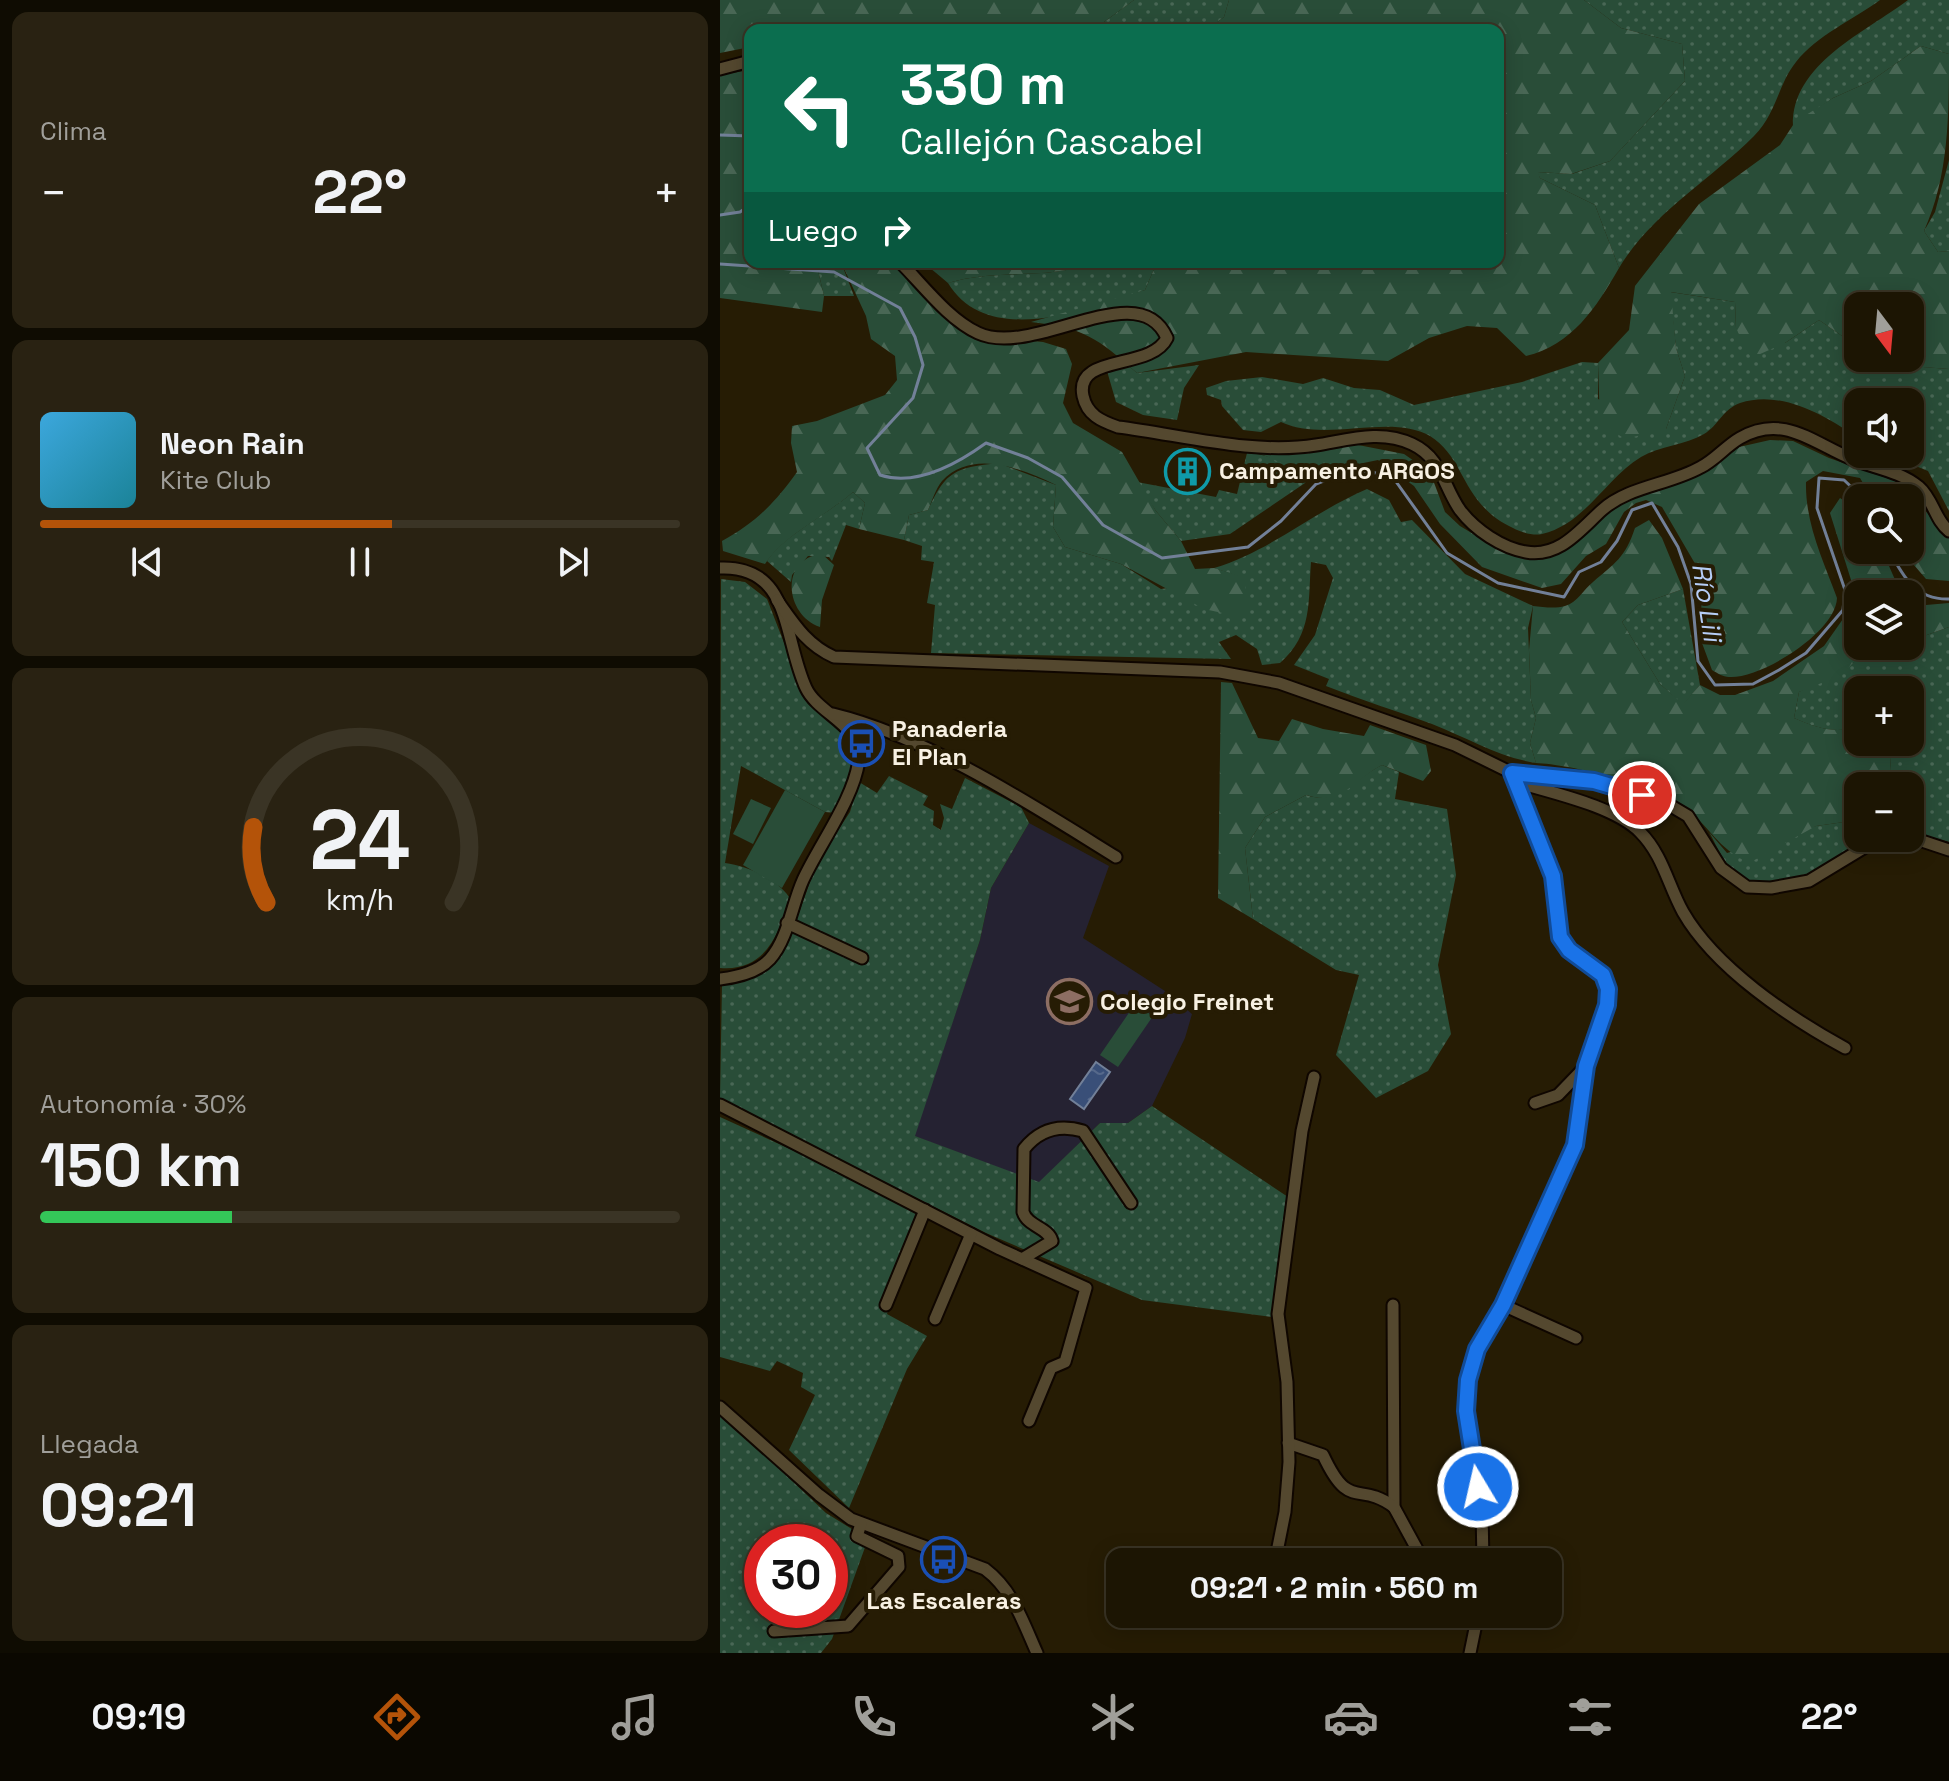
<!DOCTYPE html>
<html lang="es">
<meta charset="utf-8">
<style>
:root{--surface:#1c1503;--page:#292212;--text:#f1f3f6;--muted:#a09f9a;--line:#3a3425;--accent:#b45309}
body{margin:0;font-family:"Space Grotesk",sans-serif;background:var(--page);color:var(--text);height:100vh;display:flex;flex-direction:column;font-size:30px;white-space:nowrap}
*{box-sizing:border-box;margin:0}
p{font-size:26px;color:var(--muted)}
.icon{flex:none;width:44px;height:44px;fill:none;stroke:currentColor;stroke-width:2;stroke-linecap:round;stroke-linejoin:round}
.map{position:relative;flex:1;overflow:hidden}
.sheet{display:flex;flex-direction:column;gap:12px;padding:12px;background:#0f0c02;width:720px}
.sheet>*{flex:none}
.top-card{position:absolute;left:24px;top:24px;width:760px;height:244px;border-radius:16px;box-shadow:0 4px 20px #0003,0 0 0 2px var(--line);background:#0b6e4f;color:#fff;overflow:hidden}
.needle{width:52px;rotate:164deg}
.buttons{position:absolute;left:1124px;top:292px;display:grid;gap:16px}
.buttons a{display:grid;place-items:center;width:80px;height:80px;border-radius:16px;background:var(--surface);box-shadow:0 4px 20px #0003,0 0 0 2px var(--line);font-size:40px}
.speed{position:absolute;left:24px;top:1524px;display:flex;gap:16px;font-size:40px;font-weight:700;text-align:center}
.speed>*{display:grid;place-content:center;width:104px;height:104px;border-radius:50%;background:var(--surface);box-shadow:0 4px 20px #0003,0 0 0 2px var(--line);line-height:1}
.speed .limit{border:12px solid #d22;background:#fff;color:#111}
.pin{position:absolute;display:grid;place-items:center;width:68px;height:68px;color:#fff;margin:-34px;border:4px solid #fff;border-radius:50%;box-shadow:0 2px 8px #0007}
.me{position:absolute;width:88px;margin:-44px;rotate:351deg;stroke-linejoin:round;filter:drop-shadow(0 0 6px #0008)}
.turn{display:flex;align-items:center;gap:28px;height:168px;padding:0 24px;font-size:36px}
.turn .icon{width:104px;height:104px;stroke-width:2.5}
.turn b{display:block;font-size:56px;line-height:68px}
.then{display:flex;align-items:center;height:76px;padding:0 24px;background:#0003;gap:16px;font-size:30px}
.big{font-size:60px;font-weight:700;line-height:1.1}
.sheet .tile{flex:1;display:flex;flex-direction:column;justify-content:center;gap:12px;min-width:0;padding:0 28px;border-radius:16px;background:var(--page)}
.sheet .dial{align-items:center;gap:0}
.dial svg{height:208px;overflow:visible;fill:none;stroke:var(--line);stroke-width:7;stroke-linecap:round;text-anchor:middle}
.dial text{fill:var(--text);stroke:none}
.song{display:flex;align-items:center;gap:24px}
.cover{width:96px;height:96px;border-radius:12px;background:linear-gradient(135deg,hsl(200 70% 55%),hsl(190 70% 35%))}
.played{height:8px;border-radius:4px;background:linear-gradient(90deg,var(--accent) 55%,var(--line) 55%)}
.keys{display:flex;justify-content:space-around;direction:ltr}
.heat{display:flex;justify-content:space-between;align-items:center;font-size:44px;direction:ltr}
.charge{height:12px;border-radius:6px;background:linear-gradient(90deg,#34c759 30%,var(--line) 0)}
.trip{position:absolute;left:386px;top:1548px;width:456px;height:80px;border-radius:16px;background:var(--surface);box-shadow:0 4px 20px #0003,0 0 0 2px var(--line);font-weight:700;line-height:80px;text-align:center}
.menu{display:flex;height:128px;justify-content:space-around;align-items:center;background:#0b0801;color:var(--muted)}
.menu .icon{width:56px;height:56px}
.menu .on{color:var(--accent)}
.menu b{font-size:36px;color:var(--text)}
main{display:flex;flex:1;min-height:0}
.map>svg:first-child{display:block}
.education{fill:#252232}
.grass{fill:url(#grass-dots);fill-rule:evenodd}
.forest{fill:url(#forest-firs)}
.park{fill:#294d38}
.water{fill:url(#water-ripples);stroke:#728098;stroke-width:2}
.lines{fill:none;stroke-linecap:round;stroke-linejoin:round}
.stream{stroke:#728098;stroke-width:3}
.minor-casing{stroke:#0f0600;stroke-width:15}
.minor{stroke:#54482f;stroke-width:11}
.route-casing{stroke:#114b97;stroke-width:20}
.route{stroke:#1a73e8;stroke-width:14}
.labels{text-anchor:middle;stroke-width:8;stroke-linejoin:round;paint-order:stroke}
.poi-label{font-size:24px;font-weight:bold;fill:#f8f1e3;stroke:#261c04;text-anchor:start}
.water-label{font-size:26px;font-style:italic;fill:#b6cdf6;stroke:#261c04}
</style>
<main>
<section class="sheet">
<div class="tile"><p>Clima</p>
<div class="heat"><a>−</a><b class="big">22°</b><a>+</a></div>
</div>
<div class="tile">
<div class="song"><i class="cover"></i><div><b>Neon Rain</b><p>Kite Club</p></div></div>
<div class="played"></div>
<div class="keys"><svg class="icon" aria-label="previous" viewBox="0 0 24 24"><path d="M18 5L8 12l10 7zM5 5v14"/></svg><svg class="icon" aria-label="pause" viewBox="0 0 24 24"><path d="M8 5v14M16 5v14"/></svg><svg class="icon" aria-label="next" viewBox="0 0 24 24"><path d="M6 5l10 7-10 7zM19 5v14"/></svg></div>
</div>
<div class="tile dial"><svg viewBox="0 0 100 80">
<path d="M14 69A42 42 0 1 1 86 69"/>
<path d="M14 69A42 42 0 0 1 9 40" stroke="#b45309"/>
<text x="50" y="56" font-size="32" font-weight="700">24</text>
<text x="50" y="72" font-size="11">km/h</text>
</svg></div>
<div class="tile"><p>Autonomía · 30%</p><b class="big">150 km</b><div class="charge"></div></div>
<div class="tile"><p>Llegada</p><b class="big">09:21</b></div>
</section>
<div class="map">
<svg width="1229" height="1653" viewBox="0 0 1229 1653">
<defs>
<pattern id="grass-dots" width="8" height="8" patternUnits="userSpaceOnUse" patternTransform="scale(2)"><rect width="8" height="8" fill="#294d38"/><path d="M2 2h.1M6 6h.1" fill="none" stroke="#496755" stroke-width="1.8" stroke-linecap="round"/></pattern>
<pattern id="forest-firs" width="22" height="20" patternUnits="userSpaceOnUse" patternTransform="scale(2)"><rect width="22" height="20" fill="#294d38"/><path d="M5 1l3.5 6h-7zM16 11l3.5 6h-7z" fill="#496755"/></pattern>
<pattern id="water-ripples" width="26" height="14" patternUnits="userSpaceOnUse" patternTransform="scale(2)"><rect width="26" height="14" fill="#394f78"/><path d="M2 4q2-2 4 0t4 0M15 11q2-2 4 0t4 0" fill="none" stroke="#56698b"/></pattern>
</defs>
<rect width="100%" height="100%" fill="#261c04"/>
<!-- education -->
<polygon class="education" points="309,823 389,866 363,938 445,991 472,1014 465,1038 432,1106 408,1123 380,1123 319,1183 194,1136 260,940 271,888"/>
<!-- grass -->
<g class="grass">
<polygon points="414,0 509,0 504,17 487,30 373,30"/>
<path d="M864 0H1160C1133 20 1097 35 1076 62 1058 84 1057 113 1034 136 989 181 932 213 899 268L875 205 820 178 817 172 852 174 890 161 965 81 962 44 901 28Z"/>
<path d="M1188 0H1229V54L1201 46 1151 81 1113 98 1073 126C1071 64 1146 32 1188 0Z"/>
<polygon points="1229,160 1229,251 1218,252 1204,231 1215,212"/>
<polygon points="96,262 121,262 134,296 104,296"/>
<path d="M376 262H437L425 290C369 309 268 349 228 283 276 268 329 281 376 262Z"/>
<path d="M950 292 1015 302 1016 328 1065 343 1099 320 1138 347V358H1154L1163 364 1229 369V511L1208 471 1181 460 1176 454H1190V402H1138V438C1106 416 1061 389 1020 403 1003 409 998 426 984 434 965 445 940 446 921 457 886 478 865 524 822 534 813 536 801 532 793 528 741 504 746 458 710 436 670 413 605 443 561 422L541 432 523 430 502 406 501 400 487 395 486 388 506 381 542 377 583 384 603 378 634 388 660 390 694 405 802 382 862 362 878 363V399L946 429 965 376 956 348Z"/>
<polygon points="397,356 417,373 479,365 464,388 457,420 423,415 396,402 387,371"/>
<path d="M527 453C550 454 572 465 588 481L510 534 461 541 436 511 417 482 496 497 499 490 517 494Z"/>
<path d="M278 463 336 485 333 527 345 547 401 564 441 589 524 578 494 568C549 552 593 512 647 489L669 500 681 522 692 520 745 574 813 606 808 628 811 700 816 718 810 743 816 763C778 757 748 738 712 724 677 711 641 700 606 686L609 679 574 665 595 635 613 578 606 565 591 562C588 601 593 634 560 663L542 665 537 649 516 635 499 642 511 659 211 653 215 605 207 603 214 562 201 560 202 546 184 540 189 515 208 510C226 470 236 468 278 463Z"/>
<path d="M133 492 145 503 139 529 126 525 112 561 109 557 88 556 72 575 71 582 47 561C63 536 108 514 133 492Z"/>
<path d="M1 579 25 582 47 599 85 697 122 734 135 763 117 813 105 812 21 766 5 863C27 866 56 878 69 897 60 934 45 972 0 968Z"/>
<polygon points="963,589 980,685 963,705 940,684 902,622 918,605"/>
<path d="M1229 627V842L1190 831V786H1169L1172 742H1190V690H1138V726C1116 735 1094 727 1074 718L1079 692C1109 675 1126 676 1149 646H1190V641Z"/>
<path d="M662 765 679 772 675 799 727 809 736 875 718 965 731 1034 708 1071 656 1098 616 1055 639 975 616 970 533 919 525 848 545 817 586 795C619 806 634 779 662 765Z"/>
<polygon points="169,776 208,796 203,805 214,811 213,825 221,830 224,818 220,804 232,809 245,778 301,807 309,823 271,888 260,940 195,1136 319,1182 380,1123 408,1123 432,1106 574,1201 552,1317 422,1300 266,1233 0,1099 2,984 29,977 55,961 73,930 97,862 130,812 139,782 157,793"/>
<path d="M1138 820V838H1148C1123 859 1055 900 1022 878 1005 867 998 848 989 832L1007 853 1096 826Z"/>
<polygon points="0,1117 206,1211 167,1314 207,1336 187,1369 129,1508 69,1450 95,1395 81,1387 83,1373 57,1361 50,1371 0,1357"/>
<path d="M0 1413 106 1513 148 1539 112 1639 101 1653H0ZM42 1542H110V1610H42Z"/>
</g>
<!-- forest -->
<g class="forest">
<polygon points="0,0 414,0 373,30 30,30 30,47 0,53"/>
<path d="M509 0H864L901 28 962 44 965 81 890 161 851 174 818 172 820 178 875 205 899 268C876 308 852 345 806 356L777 328 747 326 709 338 668 361 526 352 417 373C377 338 365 328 311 322L425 290 437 262H778V30H487L504 17Z"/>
<path d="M1201 46 1229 54C1229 114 1229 176 1204 231L1218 252 1229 251V369L1162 364 1154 358H1190V306H1138V347L1099 320 1065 343 1031 358 1016 328 1015 302 951 292 956 348 965 376 946 429 905 439 880 423 878 363 909 330 915 286 979 204 1060 145 1075 122 1113 98 1151 81Z"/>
<polygon points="30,70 30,262 96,262 104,296 102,312 0,298 0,75"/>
<path d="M121 262 177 265 227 319 258 336 323 342 346 349 352 364 343 403 353 423 402 452 436 511 461 541 475 569 494 568 524 577 529 609 521 617 484 609 401 564 345 547 333 527 336 485C302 469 253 448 222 481 216 488 212 501 208 510L189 515 184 540 139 529 145 503 133 492C106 516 64 535 45 564L3 551 2 541C35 523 55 503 77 472L71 443 72 426 97 421 165 395 177 380 175 356 151 339 146 316Z"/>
<path d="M203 262H376C329 281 276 268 228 283Z"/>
<path d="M1050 440 1073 441 1109 458 1181 483 1229 538V581L1206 579 1181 550H1190V498H1152L1140 478 1103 471 1086 482C1085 523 1103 560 1117 598 1116 632 1041 679 1009 677 1003 677 997 673 992 670L982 643 981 586 977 567 942 507 926 500 916 503 904 512 886 544 866 556 841 584 822 588 762 567 720 524 694 486 658 460 614 469 588 481 575 469 541 454 633 444 684 454 710 472 725 512 740 526 783 552 806 556 849 540 898 501 972 478 1019 447Z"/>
<path d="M1120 498 1138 510V550H1162L1176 582 1206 605 1229 603V627L1190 641V594H1138V646H1152L1119 676 1079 692 1074 718C1095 727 1116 735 1138 726V742H1172L1169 786H1138V820L1096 826 1029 863C997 848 990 827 964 806 940 786 849 764 816 763L810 743 816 718 811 700 809 650 813 606C823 607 835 609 845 606 858 602 863 590 873 582 895 563 905 558 915 528L929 520 942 538 963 589 918 605 902 622 940 684 963 704 980 685 1000 695H1015L1053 681 1104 646 1137 599 1110 513Z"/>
<path d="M102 554 114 565 102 600 100 627C65 615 59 558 102 554Z"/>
<path d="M501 682 512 683 538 738 559 741 572 719 603 729 644 736 650 725 706 745 711 771 703 781 662 765C633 780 622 807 586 795L545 817 525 848 533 919 498 898Z"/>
</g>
<!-- park -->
<g class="park">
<polygon points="65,790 105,812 62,888 23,865"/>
<polygon points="31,799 51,808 33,844 13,834"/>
<polygon points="415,1004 433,1016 398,1067 380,1055"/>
</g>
<!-- water -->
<polygon class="water" points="376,1062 390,1072 364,1109 350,1099"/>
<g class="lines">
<!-- stream -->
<g class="stream">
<polyline points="0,135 30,136"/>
<polyline points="0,215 20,212 30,205"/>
<path d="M0 264 114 272 180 308 195 337 203 365 193 398 147 448 160 475C197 487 237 464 266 443L308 458 342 477 383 525 442 558 528 547 561 521 596 484 634 469 672 476 727 553 778 583 844 597 859 572 881 562 897 541 912 510 932 503 958 547 971 584 978 661 995 685 1033 684 1059 670 1086 653 1123 610 1125 590 1097 508 1099 478 1124 480 1143 498"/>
<path d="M1169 550C1183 577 1196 600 1229 599"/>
</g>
<defs>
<g id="minor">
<polyline points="0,69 30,61"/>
<path d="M180 262C203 285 228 319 258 333 314 359 419 273 447 338 431 371 354 353 363 396 367 415 381 421 398 427 462 435 533 455 596 445 628 440 661 429 692 444 722 458 723 486 740 510 755 530 782 548 806 552 839 558 860 530 882 510 909 486 949 485 981 467 995 460 1006 446 1020 438 1063 413 1093 443 1132 459 1154 468 1180 471 1199 487 1213 499 1215 520 1229 531"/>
<path d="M0 568C72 565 63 639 86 688 98 714 143 726 139 759 135 797 99 845 83 880 72 904 68 939 50 959 38 972 17 977 0 979"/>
<path d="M57 600C74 624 87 645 114 657L500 672 559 683 735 745 792 773 874 781 946 803 968 816 1001 868 1027 887 1051 888 1089 881 1160 838"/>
<path d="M113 714C208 737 312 805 396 857"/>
<path d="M796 782C832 793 894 806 920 832 943 855 948 885 963 912 995 968 1070 1018 1125 1048"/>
<polyline points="1190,837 1229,850"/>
<polyline points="67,923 142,958"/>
<polyline points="815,1103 838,1095 865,1067"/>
<polyline points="0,1105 280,1249 366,1288 345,1362 331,1368 309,1421"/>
<path d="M302 1259 332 1241C328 1227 308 1227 303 1212L304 1149C319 1130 339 1124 363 1131L411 1203"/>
<polyline points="166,1305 205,1210"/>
<polyline points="673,1305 674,1507 704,1562"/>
<polyline points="783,1305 856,1338"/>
<polyline points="215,1319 251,1234"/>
<path d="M0 1407 99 1495 131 1519 265 1569C293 1590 303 1622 317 1653"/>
<path d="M568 1443 603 1455C630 1513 638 1480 674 1507"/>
<polyline points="555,1562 565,1512 569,1462 567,1382 558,1314 582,1131 594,1077"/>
<polyline points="763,1562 762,1511 746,1411 748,1380 757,1349 783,1305 855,1145 866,1066 887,1005 888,989 883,975 849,950 840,937 833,876 792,773"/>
<polyline points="54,1631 128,1626 179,1567 178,1556 137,1536 141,1524"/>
<polyline points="750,1653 758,1614"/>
</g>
</defs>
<!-- minor casing -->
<use href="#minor" class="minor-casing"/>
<!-- minor -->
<use href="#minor" class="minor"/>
</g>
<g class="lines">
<defs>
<polyline id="route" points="758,1487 746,1411 748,1380 757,1349 783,1305 855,1145 866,1066 887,1005 888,989 883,975 849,950 840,937 833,876 792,773 874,781 922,795"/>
</defs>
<!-- route casing -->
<use href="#route" class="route-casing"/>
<!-- route -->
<use href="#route" class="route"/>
</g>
<!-- icons -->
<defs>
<symbol id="building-ring" viewBox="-11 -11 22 22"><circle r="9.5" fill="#261c04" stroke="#0f9aa8" stroke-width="1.5"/><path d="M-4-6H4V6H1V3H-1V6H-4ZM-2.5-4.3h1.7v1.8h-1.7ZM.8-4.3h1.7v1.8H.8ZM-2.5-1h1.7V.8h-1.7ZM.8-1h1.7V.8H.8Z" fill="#0f9aa8"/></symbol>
<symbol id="bus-ring" viewBox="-11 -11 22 22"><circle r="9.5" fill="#261c04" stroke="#1a4fb4" stroke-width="1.5"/><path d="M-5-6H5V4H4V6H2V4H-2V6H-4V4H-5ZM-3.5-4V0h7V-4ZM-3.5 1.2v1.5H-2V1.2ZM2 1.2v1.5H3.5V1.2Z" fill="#1a4fb4"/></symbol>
<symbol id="school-ring" viewBox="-11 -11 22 22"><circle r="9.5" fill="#261c04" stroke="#8d6e63" stroke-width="1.5"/><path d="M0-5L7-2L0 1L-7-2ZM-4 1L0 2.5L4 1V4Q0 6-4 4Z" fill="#8d6e63"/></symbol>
</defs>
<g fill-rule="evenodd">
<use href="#building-ring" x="442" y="446" width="51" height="51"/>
<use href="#bus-ring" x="116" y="718" width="51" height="51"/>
<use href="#school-ring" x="324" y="976" width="51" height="51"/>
<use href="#bus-ring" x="198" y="1534" width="51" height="51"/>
</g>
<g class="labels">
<!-- poi labels -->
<g class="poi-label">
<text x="499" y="479">Campamento ARGOS</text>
<text x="172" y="737">Panaderia<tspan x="172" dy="28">El Plan</tspan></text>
<text x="380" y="1010">Colegio Freinet</text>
<text x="224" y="1609" text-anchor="middle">Las Escaleras</text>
</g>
<!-- water labels -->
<g class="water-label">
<text transform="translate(987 602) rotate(81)" y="9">Río Lili</text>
</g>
</g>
</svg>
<div class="buttons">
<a><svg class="needle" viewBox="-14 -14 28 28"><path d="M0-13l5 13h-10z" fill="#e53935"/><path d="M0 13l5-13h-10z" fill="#a09f9a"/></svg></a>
<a><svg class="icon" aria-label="sound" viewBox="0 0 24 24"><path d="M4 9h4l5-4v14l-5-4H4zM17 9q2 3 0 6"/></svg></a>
<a><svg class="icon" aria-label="search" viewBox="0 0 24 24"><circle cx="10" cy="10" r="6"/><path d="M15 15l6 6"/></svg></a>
<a><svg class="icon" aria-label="layers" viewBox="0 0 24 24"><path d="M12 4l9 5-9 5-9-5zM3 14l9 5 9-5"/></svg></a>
<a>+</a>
<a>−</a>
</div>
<div class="speed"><div class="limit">30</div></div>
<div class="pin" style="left:922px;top:795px;background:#d93025"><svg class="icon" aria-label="arrive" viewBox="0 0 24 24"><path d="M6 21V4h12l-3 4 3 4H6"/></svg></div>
<svg class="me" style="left:758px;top:1487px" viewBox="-20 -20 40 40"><circle r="17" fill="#1a73e8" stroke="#fff" stroke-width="3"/><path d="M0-11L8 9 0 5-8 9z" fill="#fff"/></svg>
<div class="trip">09:21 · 2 min · 560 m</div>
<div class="top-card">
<div class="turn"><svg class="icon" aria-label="left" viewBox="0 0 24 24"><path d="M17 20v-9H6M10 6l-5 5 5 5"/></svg><div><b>330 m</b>Callejón Cascabel</div></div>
<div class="then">Luego<svg class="icon" aria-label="right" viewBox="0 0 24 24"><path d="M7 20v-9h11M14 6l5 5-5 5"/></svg></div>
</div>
</div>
</main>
<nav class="menu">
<b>09:19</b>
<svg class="icon on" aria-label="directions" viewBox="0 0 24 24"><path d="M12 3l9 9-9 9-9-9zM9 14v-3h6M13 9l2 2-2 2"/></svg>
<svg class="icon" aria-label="music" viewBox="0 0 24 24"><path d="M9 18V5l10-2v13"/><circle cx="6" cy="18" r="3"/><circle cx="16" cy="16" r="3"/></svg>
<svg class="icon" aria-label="phone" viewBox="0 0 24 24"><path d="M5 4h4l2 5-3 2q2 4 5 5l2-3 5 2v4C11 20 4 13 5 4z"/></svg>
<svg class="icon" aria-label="climate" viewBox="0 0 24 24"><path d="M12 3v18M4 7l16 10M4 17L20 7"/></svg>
<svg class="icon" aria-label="car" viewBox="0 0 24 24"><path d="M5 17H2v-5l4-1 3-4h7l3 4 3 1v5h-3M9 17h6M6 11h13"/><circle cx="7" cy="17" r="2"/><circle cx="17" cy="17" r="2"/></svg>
<svg class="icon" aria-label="filters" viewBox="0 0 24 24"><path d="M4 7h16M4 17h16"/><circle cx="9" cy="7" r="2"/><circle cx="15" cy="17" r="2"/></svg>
<b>22°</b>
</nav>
